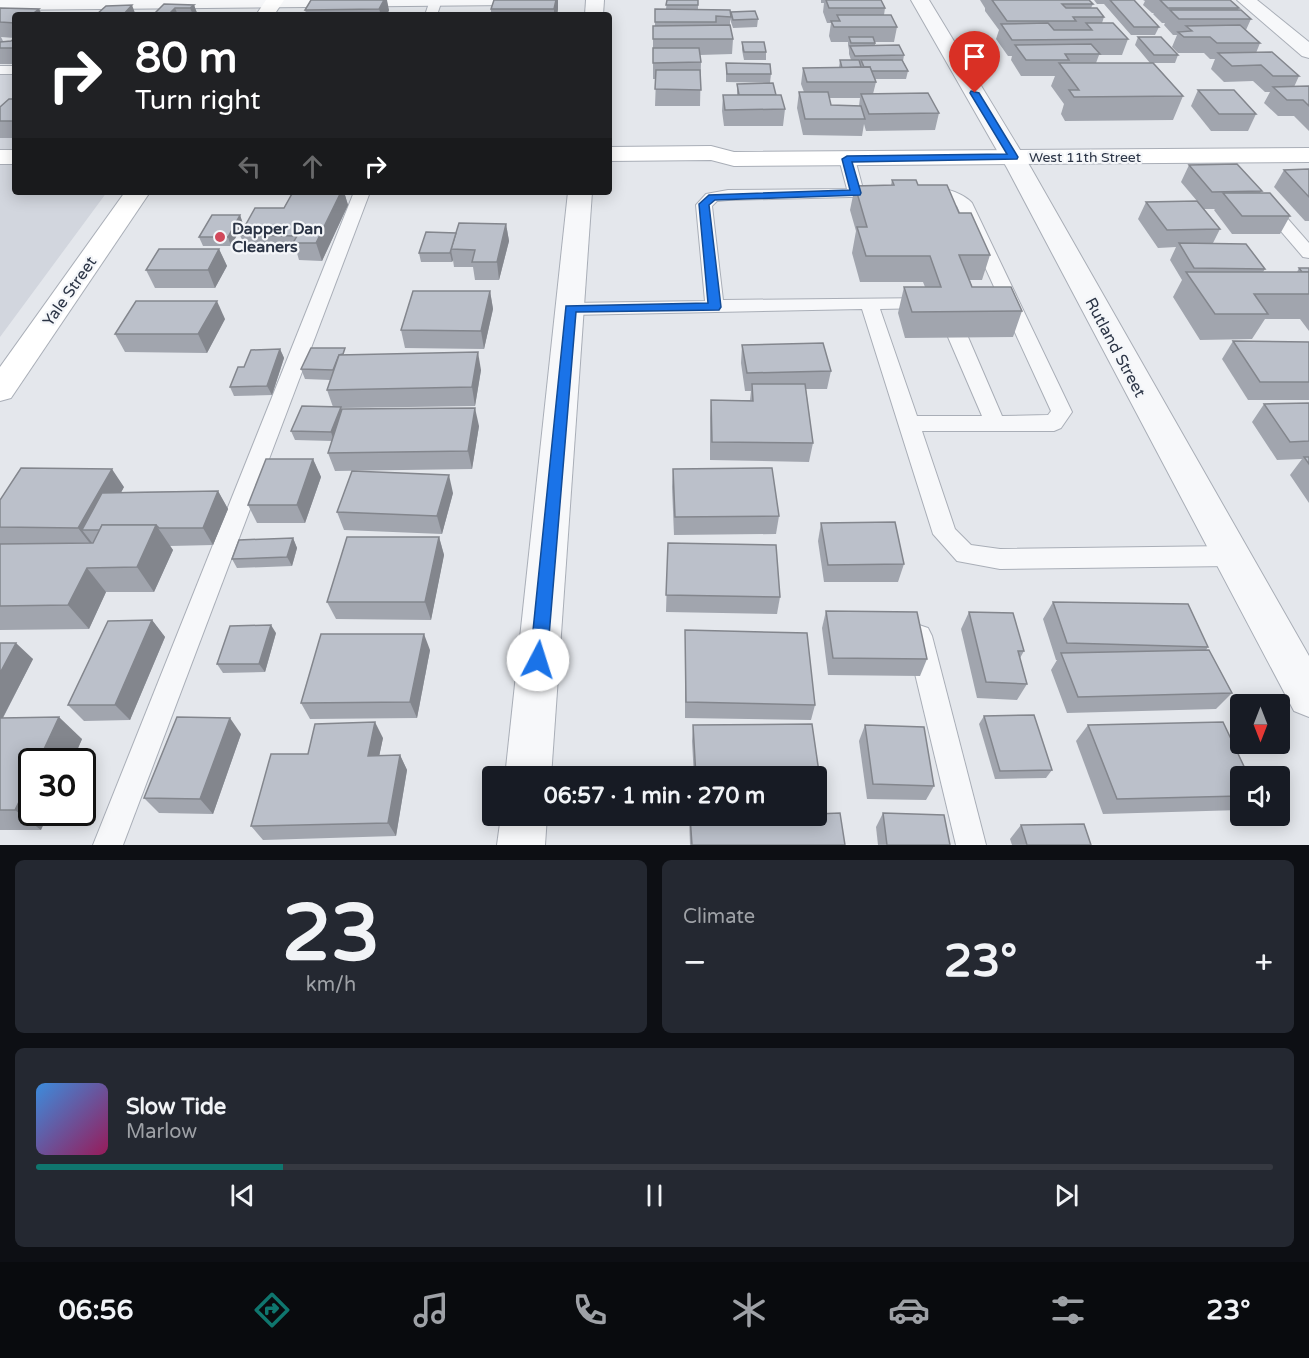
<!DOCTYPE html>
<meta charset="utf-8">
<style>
:root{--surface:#171b24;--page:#242831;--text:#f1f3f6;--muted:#9ea1a6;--line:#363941;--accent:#0f766e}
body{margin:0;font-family:"Varela Round",sans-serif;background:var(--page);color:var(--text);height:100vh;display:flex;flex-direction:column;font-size:22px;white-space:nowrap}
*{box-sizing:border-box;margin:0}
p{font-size:20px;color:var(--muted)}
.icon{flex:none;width:33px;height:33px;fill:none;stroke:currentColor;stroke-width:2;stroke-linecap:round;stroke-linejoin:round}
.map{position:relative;height:845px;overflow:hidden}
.side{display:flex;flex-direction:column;gap:15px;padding:15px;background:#0d0f14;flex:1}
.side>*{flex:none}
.top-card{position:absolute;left:12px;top:12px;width:600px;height:183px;border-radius:6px;box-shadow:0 3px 15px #0003;background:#202124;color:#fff;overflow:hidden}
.needle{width:39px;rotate:180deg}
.fabs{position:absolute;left:1230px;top:694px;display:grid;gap:12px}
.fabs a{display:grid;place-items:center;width:60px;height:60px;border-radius:6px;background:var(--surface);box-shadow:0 3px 15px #0003;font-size:30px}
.speed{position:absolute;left:18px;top:748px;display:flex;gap:12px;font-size:30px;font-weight:700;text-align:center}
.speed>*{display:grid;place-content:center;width:78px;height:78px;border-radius:50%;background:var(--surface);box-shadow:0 3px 15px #0003;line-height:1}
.speed .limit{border:3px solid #111;border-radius:9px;background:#fff;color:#111}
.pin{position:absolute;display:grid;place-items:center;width:51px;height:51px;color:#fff;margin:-62px -26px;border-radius:50% 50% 50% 0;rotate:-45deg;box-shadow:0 0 6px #0007}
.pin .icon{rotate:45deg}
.me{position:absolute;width:66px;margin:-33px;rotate:5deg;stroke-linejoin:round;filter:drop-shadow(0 0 4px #0008)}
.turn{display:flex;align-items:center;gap:21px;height:126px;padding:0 24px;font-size:27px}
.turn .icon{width:78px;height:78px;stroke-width:2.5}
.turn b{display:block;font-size:42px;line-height:51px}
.lanes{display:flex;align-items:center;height:57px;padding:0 24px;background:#0003;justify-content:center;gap:30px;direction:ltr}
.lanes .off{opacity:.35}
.big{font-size:45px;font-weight:800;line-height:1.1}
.side .card{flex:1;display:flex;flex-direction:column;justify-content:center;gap:9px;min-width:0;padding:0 21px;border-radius:9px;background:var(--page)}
.side .dial{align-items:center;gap:0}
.dial b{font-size:78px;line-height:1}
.song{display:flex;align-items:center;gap:18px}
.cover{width:72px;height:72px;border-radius:9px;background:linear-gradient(135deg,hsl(210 70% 55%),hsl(330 70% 35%))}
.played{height:6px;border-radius:3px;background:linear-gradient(90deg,var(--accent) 20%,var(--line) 20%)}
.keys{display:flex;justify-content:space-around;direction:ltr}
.heat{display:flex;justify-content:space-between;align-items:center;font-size:33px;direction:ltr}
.side .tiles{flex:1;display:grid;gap:15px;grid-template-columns:1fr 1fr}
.card:last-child{grid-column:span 2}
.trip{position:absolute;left:482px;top:766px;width:345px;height:60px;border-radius:6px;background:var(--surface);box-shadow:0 3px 15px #0003;font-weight:800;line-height:60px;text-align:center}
.menu{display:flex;height:96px;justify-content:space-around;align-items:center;background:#090b0e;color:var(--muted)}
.menu .icon{width:42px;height:42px}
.menu .current{color:var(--accent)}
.menu b{font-size:27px;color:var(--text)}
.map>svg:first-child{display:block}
.built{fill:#d2d6de}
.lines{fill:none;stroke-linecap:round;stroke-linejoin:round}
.lane-casing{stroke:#a9aeb7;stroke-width:2}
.street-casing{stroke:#a9aeb7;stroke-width:2}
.secondary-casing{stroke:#a9aeb7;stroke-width:2}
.lane{fill:#f7f8fa;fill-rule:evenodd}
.street{fill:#f7f8fa;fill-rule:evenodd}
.secondary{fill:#fff;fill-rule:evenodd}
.wall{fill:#a1a5ae;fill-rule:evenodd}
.shaded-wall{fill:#83868d}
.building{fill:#bbc0ca;stroke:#83868d;stroke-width:1.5}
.route{fill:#1a73e8;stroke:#114b97;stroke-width:1.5}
.poi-dot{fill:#d1495b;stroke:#f4f6f9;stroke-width:2}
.labels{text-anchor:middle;stroke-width:4.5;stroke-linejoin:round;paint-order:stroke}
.far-street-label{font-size:14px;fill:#2b3445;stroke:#f4f6f9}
.poi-label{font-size:16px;font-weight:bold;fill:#2b3445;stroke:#f4f6f9;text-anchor:start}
.street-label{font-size:16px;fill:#2b3445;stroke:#f4f6f9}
</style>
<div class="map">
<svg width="1309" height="845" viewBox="0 0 1309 845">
<rect width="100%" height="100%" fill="#e4e7ec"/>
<!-- built -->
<polygon class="built" points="0,66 15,66 15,192 107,192 0,337"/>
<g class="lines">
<defs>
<g id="lane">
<polygon points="430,0 442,0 437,15 425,15"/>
<rect x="0" y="66" width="15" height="8"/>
<path d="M847 154 855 159 863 189 888 190 890 193 888 196 728 200 717 201 712 206 723 300 933 298 936 302 933 306 927 308 880 309 917 416H982L948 337 951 333 958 331 965 333 968 337 1002 416 1048 415 1051 411 957 206 944 198 925 197 917 192C928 180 963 192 972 203L1072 412 1061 428 1054 431H922L955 529 971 545 1000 549 1230 546 1238 549 1242 556 1238 563 1230 566 1000 569 957 561 933 534 862 309 570 315 563 313 561 309 563 305 570 303 705 301 696 205 706 194 728 190 847 189 839 159Z"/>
<polygon points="354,192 370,192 123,845 93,845"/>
<polygon points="1267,200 1273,202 1309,243 1309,258 1303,257 1261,208 1259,205 1261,202"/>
<polygon points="919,625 928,628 932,636 986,845 956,845 906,636 910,628"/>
</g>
<g id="street">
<polygon points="0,0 531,0 528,4 522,5 0,10"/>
<polygon points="586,0 604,0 603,15 585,15"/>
<polygon points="911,0 929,0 1031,168 1309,656 1309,717 1294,711 1007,168"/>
<polygon points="1237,0 1257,0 1309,42 1309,58 1302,56"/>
<polygon points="568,192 592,192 551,777 505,777"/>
<polygon points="501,816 547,816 545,845 497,845"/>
</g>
<g id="secondary">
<polygon points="266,0 284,0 274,15 256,15"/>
<polygon points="711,146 734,152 1309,148 1309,162 734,166 711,160 609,161 609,147"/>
<rect x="0" y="150" width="15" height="14"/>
<polygon points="125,192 150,192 11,398 0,401 0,367"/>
</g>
</defs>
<!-- lane casing -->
<use href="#lane" class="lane-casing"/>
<!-- street casing -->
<use href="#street" class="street-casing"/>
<!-- secondary casing -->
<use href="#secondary" class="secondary-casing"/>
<!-- lane -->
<use href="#lane" class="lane"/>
<!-- street -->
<use href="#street" class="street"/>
<!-- secondary -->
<use href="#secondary" class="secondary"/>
</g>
<!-- wall -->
<g class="wall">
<polygon points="311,0 389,10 387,15 301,15 306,13 305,10"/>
<polygon points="494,0 558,0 558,9 557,15 491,15 491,9"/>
<polygon points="667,0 698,0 698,9 731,16 731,12 758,19 757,27 733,28 730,19 730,25 733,39 732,54 700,55 701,62 700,106 655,106 656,79 653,79 653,26 655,26 655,9 666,9"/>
<path d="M821 0H881L885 8 884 15 897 27 894 42H875V46L904 55 903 61 908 71 906 79H875L876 82 873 94 939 113 935 130 866 131 864 124 862 136 803 135 797 108 799 92H804L801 84 803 68H839L840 60H851L849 54V50L848 45V42H831L829 36 831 23H827L823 12 824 3H821ZM829 98H860L859 106 831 105Z"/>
<polygon points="980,0 1089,0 1093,4 1091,8 1104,17 1102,23 1128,39 1122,55 1099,55 1096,63 1150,63 1135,45 1138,37 1178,55 1175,63 1154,63 1183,96 1173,120 1065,121 1061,114 1064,104 1051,86 1055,76 1021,76 1011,60 1012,56 1008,56 996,39 999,30 985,11 985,8"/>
<polygon points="1094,0 1134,0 1159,27 1155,35 1131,35 1104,4 1097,4"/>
<polygon points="1143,0 1230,0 1239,8 1238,10 1251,19 1246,30 1260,43 1256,53 1299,76 1294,87 1309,86 1309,131 1294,116 1278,116 1264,103 1270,92 1265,92 1253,81 1224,82 1211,69 1215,59 1210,59 1204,53 1178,53 1172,47 1177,35 1173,35 1164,25 1165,23 1162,23 1153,14 1154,13 1152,13 1143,5 1145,1"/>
<polygon points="164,4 194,5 197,13 194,15 139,15 154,14"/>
<polygon points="0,8 39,9 42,15 15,15 15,38 1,37 3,41 11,41 15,38 15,64 0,64"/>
<polygon points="742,42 766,52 766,60 744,60 742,50"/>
<polygon points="726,63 771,74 770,83 726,82"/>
<polygon points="737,84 776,95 785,109 783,126 724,126 722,111 723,95 737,95"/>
<polygon points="1198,90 1256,114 1248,131 1211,131 1191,106"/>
<polygon points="15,99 15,138 0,138 0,107"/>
<polygon points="1189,165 1262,191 1260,193 1290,216 1280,234 1232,234 1214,210 1215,209 1204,209 1220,229 1213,243 1265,269 1263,272 1297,272 1299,268 1309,268 1309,331 1300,319 1265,319 1252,339 1200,340 1173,297 1182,280 1170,260 1176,247 1158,248 1138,219 1146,202 1197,201 1181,182"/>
<polygon points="1309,169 1309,221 1305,221 1274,187 1284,170"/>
<polygon points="892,180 918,185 959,213 990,255 982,280 970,280 972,287 1022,311 1013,337 905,338 898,313 904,287 925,287 923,282 860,282 852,253 856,231 850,210 855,186 891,185"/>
<polygon points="293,192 344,192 348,205 322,261 299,260 297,253 247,253 240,235 284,208"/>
<polygon points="240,215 243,224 231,246 203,246 199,237"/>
<polygon points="506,224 509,241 499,280 475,280 473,267 454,267 453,260 452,262 421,262 419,253 456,233"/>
<polygon points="219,249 227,266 215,288 155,288 146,270"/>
<polygon points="490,291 493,309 484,349 405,348 401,330"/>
<polygon points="225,319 207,353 125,352 115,334"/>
<polygon points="1233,341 1309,342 1309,400 1248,400 1222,359"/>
<polygon points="742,345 831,371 827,389 806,389 813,443 809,462 710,460 710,418 711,400 750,400 751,391 745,391 741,363"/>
<polygon points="280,349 284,358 272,395 234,396 230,387 244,367"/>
<polygon points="347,354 481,370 475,406 341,408 342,410 479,426 472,469 335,471 328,453 332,441 295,440 291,431 333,407 327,390 330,380 305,379 301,369"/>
<polygon points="1309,403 1309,503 1290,475 1302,459 1277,460 1252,422 1264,404"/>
<polygon points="313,459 321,477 305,523 257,523 248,505"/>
<polygon points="673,469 779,516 776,534 674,535 672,487"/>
<polygon points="124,487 121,492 218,491 228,509 213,545 170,546 173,550 154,592 106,592 89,629 0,630 0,500"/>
<polygon points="453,493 442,534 344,530 337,512"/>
<polygon points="821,523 904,564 898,582 824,582 818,541"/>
<polygon points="439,537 444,555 431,620 336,619 327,602"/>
<polygon points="293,538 297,548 292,566 237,568 232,559"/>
<polygon points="668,543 780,597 777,614 666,612"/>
<polygon points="1053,602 1208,647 1206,650 1232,693 1216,709 1067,713 1051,670 1057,660 1056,660 1043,619"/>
<polygon points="826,611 927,659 920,676 828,675 822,628"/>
<polygon points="969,612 1024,651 1020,658 1027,684 1017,700 977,698 961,629"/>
<polygon points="152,620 165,637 130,720 84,721 68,705"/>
<polygon points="685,630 815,705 811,720 685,718"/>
<polygon points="276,633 265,672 223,673 217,664"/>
<polygon points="0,643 33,659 3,718 82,739 72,762 32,762 41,830 0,830"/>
<polygon points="430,650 417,718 310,719 301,703"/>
<polygon points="984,716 1052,770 1046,778 995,779 979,724"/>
<polygon points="812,724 821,786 816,800 816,777 694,777 692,741 693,725"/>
<polygon points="865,725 934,786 926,800 867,799 859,741"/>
<polygon points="1088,725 1240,777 1240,810 1103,814 1076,741"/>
<polygon points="241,734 213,814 159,813 144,798"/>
<polygon points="383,738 379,756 400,755 407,770 396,836 263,840 251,826 308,754"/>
<polygon points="883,813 950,845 878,845 876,827"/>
<polygon points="689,816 816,816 845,845 690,845"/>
<polygon points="1021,825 1091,845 1012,845 1010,839"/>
</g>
<!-- shaded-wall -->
<g class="shaded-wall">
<polygon points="384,0 387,0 389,10 387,15 381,15 379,9"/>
<polygon points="556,0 558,0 558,9 557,15 554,15 554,9"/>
<polygon points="132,5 135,13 133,15 123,15"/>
<polygon points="194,5 197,13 194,15 193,15 190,8"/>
<polygon points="175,8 178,15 168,15"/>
<polygon points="39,9 42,15 31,15"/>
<polygon points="341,192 344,192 348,205 322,261 316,243"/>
<polygon points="240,215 243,224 231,246 228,237"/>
<polygon points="506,224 509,241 499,280 497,262"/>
<polygon points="219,249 227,266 215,288 208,270"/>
<polygon points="451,250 453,260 452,262 450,253"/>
<polygon points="490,291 493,309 484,349 481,331"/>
<polygon points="217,301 225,319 207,353 198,334"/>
<polygon points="280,349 284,358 272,395 267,386"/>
<polygon points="478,352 481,370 475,406 472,387"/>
<polygon points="341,407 344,416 334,441 331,432"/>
<polygon points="475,408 479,426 472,469 468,451"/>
<polygon points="313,459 321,477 305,523 297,505"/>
<polygon points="112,469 124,487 101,530 82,530 93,544 92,546 78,528"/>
<polygon points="449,475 453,493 442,534 437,516"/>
<polygon points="218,491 228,509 213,545 203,528"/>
<polygon points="156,525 173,550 154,592 137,567"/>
<polygon points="439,537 444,555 431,620 425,602"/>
<polygon points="293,538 297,548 292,566 287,557"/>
<polygon points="87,568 106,592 89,629 68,605"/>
<polygon points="152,620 165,637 130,720 115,705"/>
<polygon points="271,625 276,633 265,672 259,664"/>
<polygon points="424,634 430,650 417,718 410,702"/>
<polygon points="16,643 33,659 0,723 0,673"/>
<polygon points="59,717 82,739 72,762 38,762"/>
<polygon points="230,718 241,734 213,814 200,799"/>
<polygon points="375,722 383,738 376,771 368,756"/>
<polygon points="400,755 407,770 396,836 388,823"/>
<polygon points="32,775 32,813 49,813 41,830 15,810"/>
</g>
<!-- building -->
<g class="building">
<polygon points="311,0 384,0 379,9 305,10"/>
<polygon points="494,0 556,0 554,9 491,9"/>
<polygon points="667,0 698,0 698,5 666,5"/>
<polygon points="826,0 881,0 885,8 829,8"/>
<polygon points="992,0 1089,0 1093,4 1062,4 1066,8 1097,8 1104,17 1073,17 1076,21 1007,21"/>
<polygon points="1110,0 1134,0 1159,27 1134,27"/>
<polygon points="1160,0 1230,0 1239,8 1168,8"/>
<polygon points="164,4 194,5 190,8 175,8 169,14 154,14"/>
<polygon points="132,5 123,15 96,15 106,6"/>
<polygon points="0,8 39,9 31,15 15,15 15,23 0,22"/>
<polygon points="655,9 730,10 731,17 716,16 716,22 655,22"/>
<polygon points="1170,10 1241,10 1251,19 1179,19"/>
<polygon points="755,11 758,19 733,20 731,12"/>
<polygon points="302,13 326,13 325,15 301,15"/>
<polygon points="140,14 183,14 139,15"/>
<polygon points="837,15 891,15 897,27 834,27 831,21 840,21"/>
<polygon points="1048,23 1054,30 1092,30 1086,23 1113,23 1128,39 1012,40 1001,24"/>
<polygon points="730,25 733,39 653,39 653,26"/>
<polygon points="1240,25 1260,43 1217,43 1210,37 1184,37 1178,32 1192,31 1186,26"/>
<polygon points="849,37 873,37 875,43 851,43"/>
<polygon points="1138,37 1161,37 1178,55 1154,55"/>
<polygon points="15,38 15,48 0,48 0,42 11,41"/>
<polygon points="742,42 764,42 766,52 744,52"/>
<polygon points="1091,44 1100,54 1065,54 1069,60 1026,60 1015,45"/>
<polygon points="899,45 904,55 855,56 850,46"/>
<polygon points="653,48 699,48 701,62 653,63"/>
<polygon points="1272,52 1299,76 1273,76 1261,65 1232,66 1218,53"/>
<polygon points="840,60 859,60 861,67 842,68"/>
<polygon points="861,60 902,60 908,71 871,71 870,67 864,67"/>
<polygon points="726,63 770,64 771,74 727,74"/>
<polygon points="1059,63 1153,63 1183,96 1074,97 1069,90 1079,90"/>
<polygon points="870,67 876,82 807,82 803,68"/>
<polygon points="656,70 700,70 701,90 655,89"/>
<polygon points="773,83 776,95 739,95 737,84"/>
<polygon points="1309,86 1309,106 1303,100 1287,100 1273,87"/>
<polygon points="1198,90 1234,90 1256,114 1219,114"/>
<polygon points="799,92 828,92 831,105 861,106 865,119 805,119"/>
<polygon points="928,93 939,113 869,114 861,94"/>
<polygon points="723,95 781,95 785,109 725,110"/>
<polygon points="9,99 15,99 15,121 0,121 0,107"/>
<polygon points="1237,164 1262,191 1212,192 1189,165"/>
<polygon points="1309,169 1309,197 1284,170"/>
<polygon points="892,180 916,180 918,185 947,185 959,213 971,213 990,255 959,255 972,287 1011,287 1022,311 912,312 904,287 941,287 930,256 866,256 857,227 867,227 855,186 894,185"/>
<polygon points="293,192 341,192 316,243 293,243 297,236 240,235 255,208 284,208"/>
<polygon points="1223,193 1270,193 1290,216 1242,216"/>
<polygon points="1197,201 1220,229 1167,230 1146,202"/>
<polygon points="212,215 240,215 228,237 199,237"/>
<polygon points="459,223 506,224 497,262 472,262 475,250 451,249"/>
<polygon points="426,232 456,233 450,253 419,253"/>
<polygon points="1179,243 1246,244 1265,269 1194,268"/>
<polygon points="159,249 219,249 208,270 146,270"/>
<polygon points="1299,268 1309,268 1309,272 1302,272"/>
<polygon points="1186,272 1309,272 1309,294 1254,294 1268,314 1215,314"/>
<polygon points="413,291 490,291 481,331 401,330"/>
<polygon points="136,301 217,301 198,334 115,334"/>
<polygon points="1233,341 1309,342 1309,382 1260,382"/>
<polygon points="823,343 831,371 747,373 742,345"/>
<polygon points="311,348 345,348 343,354 339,355 333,370 301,369"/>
<polygon points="280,349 267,386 230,387 238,367 244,367 251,350"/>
<polygon points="478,352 472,387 327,390 339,355"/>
<polygon points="752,384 805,384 813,443 712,442 711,400 753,401"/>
<polygon points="1309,403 1309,441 1290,442 1264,404"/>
<polygon points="302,406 341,407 331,432 291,431"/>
<polygon points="475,408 468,451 328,453 342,409"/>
<polygon points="1304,457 1309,457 1309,464"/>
<polygon points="266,459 313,459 297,505 248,505"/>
<polygon points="21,468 112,469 78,528 0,527 0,500"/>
<polygon points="772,468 779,516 675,517 673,469"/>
<polygon points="352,471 449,475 437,516 337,512"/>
<polygon points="218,491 203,528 159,528 156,525 102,525 100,530 82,530 102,493"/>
<polygon points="895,522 904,564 828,565 821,523"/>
<polygon points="102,525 156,525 137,567 87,568 68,605 0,606 0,544 93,543"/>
<polygon points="347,537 439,537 425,602 327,602"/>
<polygon points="293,538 287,557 232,559 239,540"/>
<polygon points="668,543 776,545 780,597 666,595"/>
<polygon points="1053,602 1188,604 1208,647 1067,643"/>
<polygon points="826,611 917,612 927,659 833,658"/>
<polygon points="969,612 1013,613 1024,651 1018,651 1027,684 986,682"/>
<polygon points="152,620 115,705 68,705 108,621"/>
<polygon points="271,625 259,664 217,664 230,626"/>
<polygon points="685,630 807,633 815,705 686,702"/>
<polygon points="321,634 424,634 410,702 301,703"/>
<polygon points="0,643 16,643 0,673"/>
<polygon points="1209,650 1232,693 1078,697 1061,653"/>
<polygon points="1034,715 1052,770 1000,771 984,716"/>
<polygon points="59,717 38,762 32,762 32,775 15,810 0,810 0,718"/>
<polygon points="177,717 230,718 200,799 144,798"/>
<polygon points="375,722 368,756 400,755 388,823 251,826 271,754 308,754 315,724"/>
<polygon points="1223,722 1249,777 1240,777 1240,796 1117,799 1088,725"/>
<polygon points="812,724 821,786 816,786 816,777 696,777 693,725"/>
<polygon points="865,725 924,727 934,786 873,784"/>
<polygon points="840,813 845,845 692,845 690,816 816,816 816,814"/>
<polygon points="883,813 944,815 950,845 887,845"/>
<polygon points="1084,824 1091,845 1027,845 1021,825"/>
</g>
<!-- route -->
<polygon class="route" points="971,91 979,93 1018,157 1017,159 852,162 861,193 860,195 715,200 709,205 721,307 719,310 576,312 547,660 544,665 538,668 532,665 530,660 566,306 708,303 699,204 709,195 850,190 842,159 847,156 1007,154 970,93"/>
<!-- markers -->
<circle class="poi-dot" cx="220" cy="237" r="6"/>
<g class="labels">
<!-- far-street labels -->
<g class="far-street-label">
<text x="1085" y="162">West 11th Street</text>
</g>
<!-- poi labels -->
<g class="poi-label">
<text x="232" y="234">Dapper Dan<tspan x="232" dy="18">Cleaners</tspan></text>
</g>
<!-- street labels -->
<g class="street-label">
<text transform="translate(69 291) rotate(-55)" y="6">Yale Street</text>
<text transform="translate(1116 347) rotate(62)" y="6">Rutland Street</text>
</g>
</g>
</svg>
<div class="fabs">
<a><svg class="needle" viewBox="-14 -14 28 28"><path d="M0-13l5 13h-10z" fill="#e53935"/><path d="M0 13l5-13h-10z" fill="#9ea1a6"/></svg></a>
<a><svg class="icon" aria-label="sound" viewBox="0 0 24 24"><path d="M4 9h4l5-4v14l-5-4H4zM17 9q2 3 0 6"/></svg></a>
</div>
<div class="speed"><div class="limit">30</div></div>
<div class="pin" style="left:975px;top:93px;background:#d93025"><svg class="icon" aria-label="arrive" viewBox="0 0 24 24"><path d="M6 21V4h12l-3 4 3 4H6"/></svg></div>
<svg class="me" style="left:538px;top:660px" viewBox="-20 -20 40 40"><circle r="19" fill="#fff"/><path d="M0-13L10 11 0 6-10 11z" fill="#1a73e8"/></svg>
<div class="trip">06:57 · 1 min · 270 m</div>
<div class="top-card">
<div class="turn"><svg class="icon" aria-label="right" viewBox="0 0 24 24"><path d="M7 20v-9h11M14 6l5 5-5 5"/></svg><div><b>80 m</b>Turn right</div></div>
<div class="lanes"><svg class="icon off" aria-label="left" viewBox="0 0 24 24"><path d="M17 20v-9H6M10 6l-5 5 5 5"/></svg><svg class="icon off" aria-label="ahead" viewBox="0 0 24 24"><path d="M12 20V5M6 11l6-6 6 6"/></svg><svg class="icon" aria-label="right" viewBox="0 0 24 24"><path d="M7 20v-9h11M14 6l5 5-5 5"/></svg></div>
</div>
</div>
<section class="side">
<div class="tiles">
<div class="card dial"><b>23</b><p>km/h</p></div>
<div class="card"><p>Climate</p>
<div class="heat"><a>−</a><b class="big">23°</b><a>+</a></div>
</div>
<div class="card">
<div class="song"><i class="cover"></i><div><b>Slow Tide</b><p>Marlow</p></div></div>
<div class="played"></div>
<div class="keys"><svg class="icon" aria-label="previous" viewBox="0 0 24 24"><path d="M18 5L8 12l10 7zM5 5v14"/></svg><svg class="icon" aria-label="pause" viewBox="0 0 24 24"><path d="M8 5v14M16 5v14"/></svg><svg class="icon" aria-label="next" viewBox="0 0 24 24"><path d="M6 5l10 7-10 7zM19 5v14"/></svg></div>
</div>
</div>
</section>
<nav class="menu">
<b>06:56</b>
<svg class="icon current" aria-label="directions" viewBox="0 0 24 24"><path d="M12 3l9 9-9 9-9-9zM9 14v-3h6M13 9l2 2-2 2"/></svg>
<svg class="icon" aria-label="music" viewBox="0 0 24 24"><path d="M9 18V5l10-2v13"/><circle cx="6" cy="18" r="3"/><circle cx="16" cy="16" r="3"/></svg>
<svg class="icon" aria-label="phone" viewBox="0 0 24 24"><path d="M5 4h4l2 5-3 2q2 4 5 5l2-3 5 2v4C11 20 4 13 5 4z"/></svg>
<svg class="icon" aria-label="climate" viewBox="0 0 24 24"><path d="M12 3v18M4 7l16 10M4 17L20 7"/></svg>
<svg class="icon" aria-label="car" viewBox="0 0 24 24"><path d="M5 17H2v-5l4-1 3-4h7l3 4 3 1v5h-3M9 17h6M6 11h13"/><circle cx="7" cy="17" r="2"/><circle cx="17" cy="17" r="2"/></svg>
<svg class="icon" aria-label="filters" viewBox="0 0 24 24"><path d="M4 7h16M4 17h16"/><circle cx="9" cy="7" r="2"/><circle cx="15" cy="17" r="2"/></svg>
<b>23°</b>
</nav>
